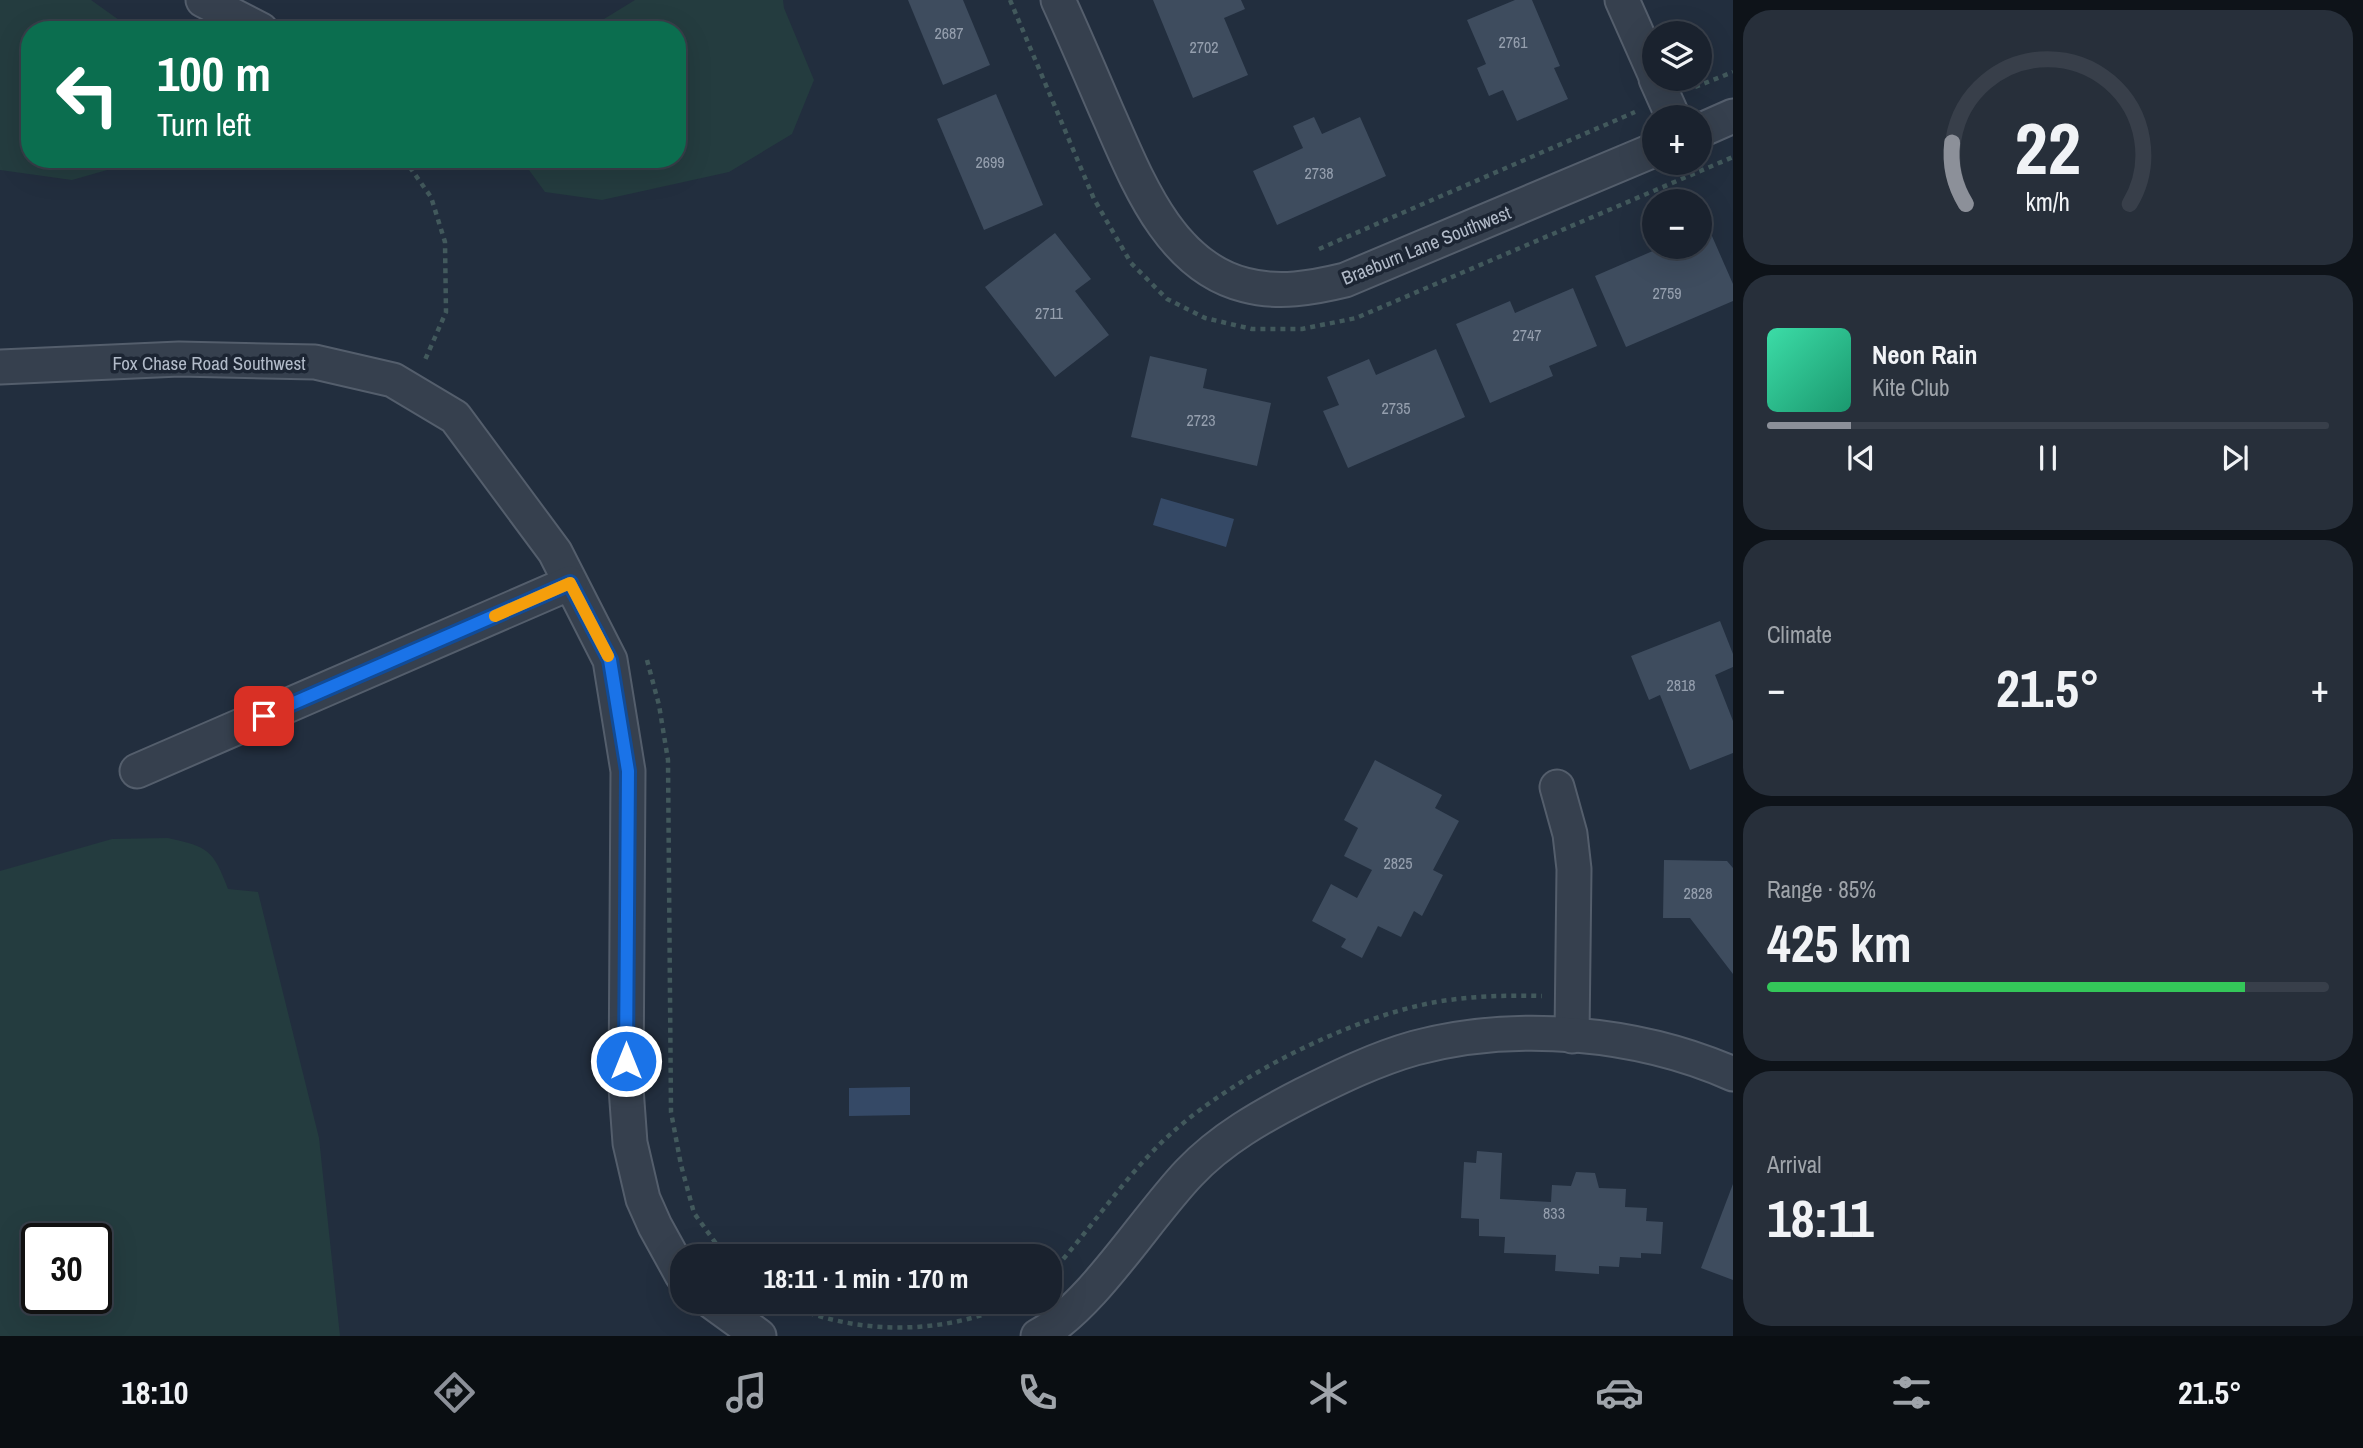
<!DOCTYPE html>
<meta charset="utf-8">
<style>
:root{--surface:#1a222e;--page:#272f3a;--text:#f1f3f6;--muted:#9fa4aa;--line:#383f4a;--accent:#8c9099}
body{margin:0;font-family:"Archivo Narrow",sans-serif;background:var(--page);color:var(--text);height:100vh;display:flex;flex-direction:column;font-size:26px;white-space:nowrap}
*{box-sizing:border-box;margin:0}
p{font-size:23px;color:var(--muted)}
.icon{flex:none;width:38px;height:38px;fill:none;stroke:currentColor;stroke-width:2;stroke-linecap:round;stroke-linejoin:round}
.map{position:relative;flex:1;overflow:hidden}
.panel{display:flex;flex-direction:column;gap:10px;padding:10px;background:#0e1319;width:630px}
.panel>*{flex:none}
.banner{position:absolute;left:21px;top:21px;width:665px;height:147px;border-radius:28px;box-shadow:0 7px 28px #0002,0 0 0 2px var(--line);background:#0b6e4f;color:#fff;overflow:hidden}
.fabs{position:absolute;left:1642px;top:21px;display:grid;gap:14px}
.fabs a{display:grid;place-items:center;width:70px;height:70px;border-radius:50%;background:var(--surface);box-shadow:0 7px 28px #0002,0 0 0 2px var(--line);font-size:35px}
.speed{position:absolute;left:21px;top:1223px;display:flex;gap:14px;font-size:35px;font-weight:700;text-align:center}
.speed>*{display:grid;place-content:center;width:91px;height:91px;border-radius:50%;background:var(--surface);box-shadow:0 7px 28px #0002,0 0 0 2px var(--line);line-height:1}
.speed .limit{border:4px solid #111;border-radius:10px;background:#fff;color:#111}
.pin{position:absolute;display:grid;place-items:center;width:60px;height:60px;color:#fff;margin:-30px;border-radius:14px;box-shadow:0 4px 10px #0006}
.me{position:absolute;width:77px;margin:-38px;rotate:0deg;stroke-linejoin:round;filter:drop-shadow(0 0 5px #0008)}
.turn{display:flex;align-items:center;gap:24px;height:147px;padding:0 21px;font-size:32px}
.turn .icon{width:91px;height:91px;stroke-width:2.5}
.turn b{display:block;font-size:49px;line-height:60px}
.big{font-size:52px;font-weight:800;line-height:1.1}
.panel .widget{flex:1;display:flex;flex-direction:column;justify-content:center;gap:10px;min-width:0;padding:0 24px;border-radius:28px;background:var(--page)}
.panel .dial{align-items:center;gap:0}
.dial svg{height:182px;overflow:visible;fill:none;stroke:var(--line);stroke-width:7;stroke-linecap:round;text-anchor:middle}
.dial text{fill:var(--text);stroke:none}
.song{display:flex;align-items:center;gap:21px}
.cover{width:84px;height:84px;border-radius:10px;background:linear-gradient(135deg,hsl(160 70% 55%),hsl(160 70% 35%))}
.played{height:7px;border-radius:4px;background:linear-gradient(90deg,var(--accent) 15%,var(--line) 15%)}
.keys{display:flex;justify-content:space-around;direction:ltr}
.heat{display:flex;justify-content:space-between;align-items:center;font-size:38px;direction:ltr}
.charge{height:10px;border-radius:5px;background:linear-gradient(90deg,#34c759 85%,var(--line) 0)}
.trip{position:absolute;left:670px;top:1244px;width:392px;height:70px;border-radius:28px;background:var(--surface);box-shadow:0 7px 28px #0002,0 0 0 2px var(--line);font-weight:800;line-height:70px;text-align:center}
.tabs{display:flex;height:112px;justify-content:space-around;align-items:center;background:#0a0e12;color:var(--muted)}
.tabs .icon{width:49px;height:49px}
.tabs .selected{color:var(--accent)}
.tabs b{font-size:32px;color:var(--text)}
main{display:flex;flex:1;min-height:0}
.map>svg:first-child{display:block}
.green{fill:#243c3f;fill-rule:evenodd}
.water{fill:#354966}
.building{fill:#3e4c5e}
.lines{fill:none;stroke-linecap:round;stroke-linejoin:round}
.minor-casing{stroke:#545e6c;stroke-width:37}
.path{stroke:#42595c;stroke-width:4.5;stroke-dasharray:5 5;stroke-linecap:butt}
.minor{stroke:#36404e;stroke-width:33}
.route-casing{stroke:#114b97;stroke-width:18}
.route{stroke:#1a73e8;stroke-width:12}
.slow{stroke:#f59e0b;stroke-width:12}
.labels{text-anchor:middle;stroke-width:7;stroke-linejoin:round;paint-order:stroke}
.number-label{font-size:16px;fill:#959fae}
.street-label{font-size:19px;fill:#b2bbc9;stroke:#1c2533}
</style>
<main>
<div class="map">
<svg width="1733" height="1336" viewBox="0 0 1733 1336">
<rect width="100%" height="100%" fill="#222e3e"/>
<!-- green -->
<g class="green">
<polygon points="0,0 91,0 133,30 30,30 30,159 146,159 72,180 0,170"/>
<polygon points="635,0 783,0 784,8 814,80 792,134 729,172 602,200 545,192 521,159 677,159 677,30 586,30"/>
<path d="M168 838C209 847 213 850 228 889L258 892 319 1138 340 1336H0V871L112 839ZM37 1239H96V1298H37Z"/>
</g>
<!-- water -->
<g class="water">
<polygon points="1161,498 1234,519 1226,547 1153,525"/>
<polygon points="910,1087 910,1115 849,1116 849,1088"/>
</g>
<!-- building -->
<g class="building">
<polygon points="908,0 963,0 990,65 943,85"/>
<polygon points="1153,0 1241,0 1245,9 1224,18 1248,75 1193,98"/>
<polygon points="1515,0 1532,0 1560,66 1554,68 1568,99 1517,121 1503,90 1489,96 1477,68 1486,64 1467,20"/>
<polygon points="996,94 1043,205 984,230 937,119"/>
<polygon points="1314,117 1322,134 1360,117 1386,176 1277,225 1253,171 1303,148 1293,126"/>
<polygon points="1708,227 1733,284 1733,301 1626,347 1595,276 1662,247 1699,247 1699,231"/>
<polygon points="1055,233 1091,279 1075,291 1109,335 1055,377 985,287"/>
<polygon points="1573,288 1597,346 1549,366 1553,376 1490,403 1456,324 1510,301 1515,313"/>
<polygon points="1436,349 1465,417 1348,468 1323,411 1339,405 1327,377 1369,359 1376,375"/>
<polygon points="1150,356 1207,369 1203,388 1271,403 1257,466 1131,437"/>
<polygon points="1720,621 1733,654 1733,667 1715,675 1733,721 1733,753 1690,770 1660,695 1649,700 1631,656"/>
<polygon points="1375,760 1442,795 1435,808 1459,821 1433,870 1443,875 1422,916 1414,911 1401,937 1378,926 1362,958 1341,947 1346,939 1312,921 1331,884 1357,898 1372,870 1344,856 1358,828 1344,820"/>
<polygon points="1664,860 1727,861 1733,868 1733,974 1690,918 1663,918"/>
<polygon points="1477,1151 1502,1153 1500,1199 1551,1202 1552,1185 1571,1186 1576,1172 1595,1173 1599,1188 1626,1189 1625,1207 1647,1208 1646,1221 1663,1222 1661,1254 1641,1253 1641,1258 1620,1257 1619,1267 1599,1266 1599,1274 1555,1271 1556,1255 1504,1253 1505,1237 1479,1236 1479,1219 1461,1218 1464,1162 1476,1163"/>
<polygon points="1733,1184 1733,1280 1701,1268"/>
</g>
<g class="lines">
<defs>
<g id="minor">
<polyline points="203,0 261,30"/>
<path d="M1058 0C1075 37 1091 75 1107 112 1136 177 1168 266 1245 285 1279 294 1312 288 1345 280L1654 150"/>
<polyline points="1622,0 1654,72"/>
<polyline points="1656,79 1673,117"/>
<polyline points="1699,131 1733,116"/>
<polyline points="0,367 179,359 315,362 393,380 455,417 555,552 610,660 628,771 626,1088 630,1143 643,1199 655,1226 682,1275"/>
<polyline points="137,771 570,583"/>
<polyline points="1557,787 1570,834 1574,869 1572,1036"/>
<polyline points="712,1302 759,1336"/>
<path d="M1038 1336C1092 1307 1145 1219 1189 1173 1221 1139 1262 1116 1303 1095 1339 1077 1376 1059 1415 1048 1516 1021 1638 1032 1733 1074"/>
</g>
</defs>
<!-- minor casing -->
<use href="#minor" class="minor-casing"/>
<!-- path -->
<g class="path">
<polyline points="1010,0 1094,199 1131,263 1167,299 1205,318 1252,329 1302,329 1356,318 1733,157"/>
<polyline points="1695,87 1733,72"/>
<polyline points="404,159 431,197 445,242 446,312 425,360"/>
<polyline points="1319,249 1635,112"/>
<polyline points="647,660 659,705 668,760 671,1112 681,1165 694,1213 725,1256"/>
<path d="M1050 1274C1093 1227 1128 1171 1175 1130 1239 1074 1352 1017 1436 1002 1471 996 1506 995 1542 996"/>
<path d="M781 1302C856 1336 942 1336 1016 1302"/>
</g>
<!-- minor -->
<use href="#minor" class="minor"/>
</g>
<g class="lines">
<defs>
<polyline id="route" points="264,716 570,583 610,660 628,771 626,1061"/>
</defs>
<!-- route casing -->
<use href="#route" class="route-casing"/>
<!-- route -->
<use href="#route" class="route"/>
<!-- slow -->
<polyline class="slow" points="495,616 570,583 608,656"/>
</g>
<g class="labels">
<!-- number labels -->
<g class="number-label">
<text x="949" y="39">2687</text>
<text x="1513" y="48">2761</text>
<text x="1204" y="53">2702</text>
<text x="990" y="168">2699</text>
<text x="1319" y="179">2738</text>
<text x="1667" y="299">2759</text>
<text x="1049" y="319">2711</text>
<text x="1527" y="341">2747</text>
<text x="1396" y="414">2735</text>
<text x="1201" y="426">2723</text>
<text x="1681" y="691">2818</text>
<text x="1398" y="869">2825</text>
<text x="1698" y="899">2828</text>
<text x="1554" y="1219">833</text>
</g>
<!-- street labels -->
<g class="street-label">
<text transform="translate(1426 245) rotate(-22)" y="7">Braeburn Lane Southwest</text>
<text x="209" y="370">Fox Chase Road Southwest</text>
</g>
</g>
</svg>
<div class="fabs">
<a><svg class="icon" aria-label="layers" viewBox="0 0 24 24"><path d="M12 4l9 5-9 5-9-5zM3 14l9 5 9-5"/></svg></a>
<a>+</a>
<a>−</a>
</div>
<div class="speed"><div class="limit">30</div></div>
<div class="pin" style="left:264px;top:716px;background:#d93025"><svg class="icon" aria-label="arrive" viewBox="0 0 24 24"><path d="M6 21V4h12l-3 4 3 4H6"/></svg></div>
<svg class="me" style="left:626px;top:1061px" viewBox="-20 -20 40 40"><circle r="17" fill="#1a73e8" stroke="#fff" stroke-width="3"/><path d="M0-11L8 9 0 5-8 9z" fill="#fff"/></svg>
<div class="trip">18:11 · 1 min · 170 m</div>
<div class="banner">
<div class="turn"><svg class="icon" aria-label="left" viewBox="0 0 24 24"><path d="M17 20v-9H6M10 6l-5 5 5 5"/></svg><div><b>100 m</b>Turn left</div></div>
</div>
</div>
<section class="panel">
<div class="widget dial"><svg viewBox="0 0 100 80">
<path d="M14 69A42 42 0 1 1 86 69"/>
<path d="M14 69A42 42 0 0 1 8 42" stroke="#8c9099"/>
<text x="50" y="56" font-size="32" font-weight="700">22</text>
<text x="50" y="72" font-size="11">km/h</text>
</svg></div>
<div class="widget">
<div class="song"><i class="cover"></i><div><b>Neon Rain</b><p>Kite Club</p></div></div>
<div class="played"></div>
<div class="keys"><svg class="icon" aria-label="previous" viewBox="0 0 24 24"><path d="M18 5L8 12l10 7zM5 5v14"/></svg><svg class="icon" aria-label="pause" viewBox="0 0 24 24"><path d="M8 5v14M16 5v14"/></svg><svg class="icon" aria-label="next" viewBox="0 0 24 24"><path d="M6 5l10 7-10 7zM19 5v14"/></svg></div>
</div>
<div class="widget"><p>Climate</p>
<div class="heat"><a>−</a><b class="big">21.5°</b><a>+</a></div>
</div>
<div class="widget"><p>Range · 85%</p><b class="big">425 km</b><div class="charge"></div></div>
<div class="widget"><p>Arrival</p><b class="big">18:11</b></div>
</section>
</main>
<nav class="tabs">
<b>18:10</b>
<svg class="icon selected" aria-label="directions" viewBox="0 0 24 24"><path d="M12 3l9 9-9 9-9-9zM9 14v-3h6M13 9l2 2-2 2"/></svg>
<svg class="icon" aria-label="music" viewBox="0 0 24 24"><path d="M9 18V5l10-2v13"/><circle cx="6" cy="18" r="3"/><circle cx="16" cy="16" r="3"/></svg>
<svg class="icon" aria-label="phone" viewBox="0 0 24 24"><path d="M5 4h4l2 5-3 2q2 4 5 5l2-3 5 2v4C11 20 4 13 5 4z"/></svg>
<svg class="icon" aria-label="climate" viewBox="0 0 24 24"><path d="M12 3v18M4 7l16 10M4 17L20 7"/></svg>
<svg class="icon" aria-label="car" viewBox="0 0 24 24"><path d="M5 17H2v-5l4-1 3-4h7l3 4 3 1v5h-3M9 17h6M6 11h13"/><circle cx="7" cy="17" r="2"/><circle cx="17" cy="17" r="2"/></svg>
<svg class="icon" aria-label="filters" viewBox="0 0 24 24"><path d="M4 7h16M4 17h16"/><circle cx="9" cy="7" r="2"/><circle cx="15" cy="17" r="2"/></svg>
<b>21.5°</b>
</nav>
